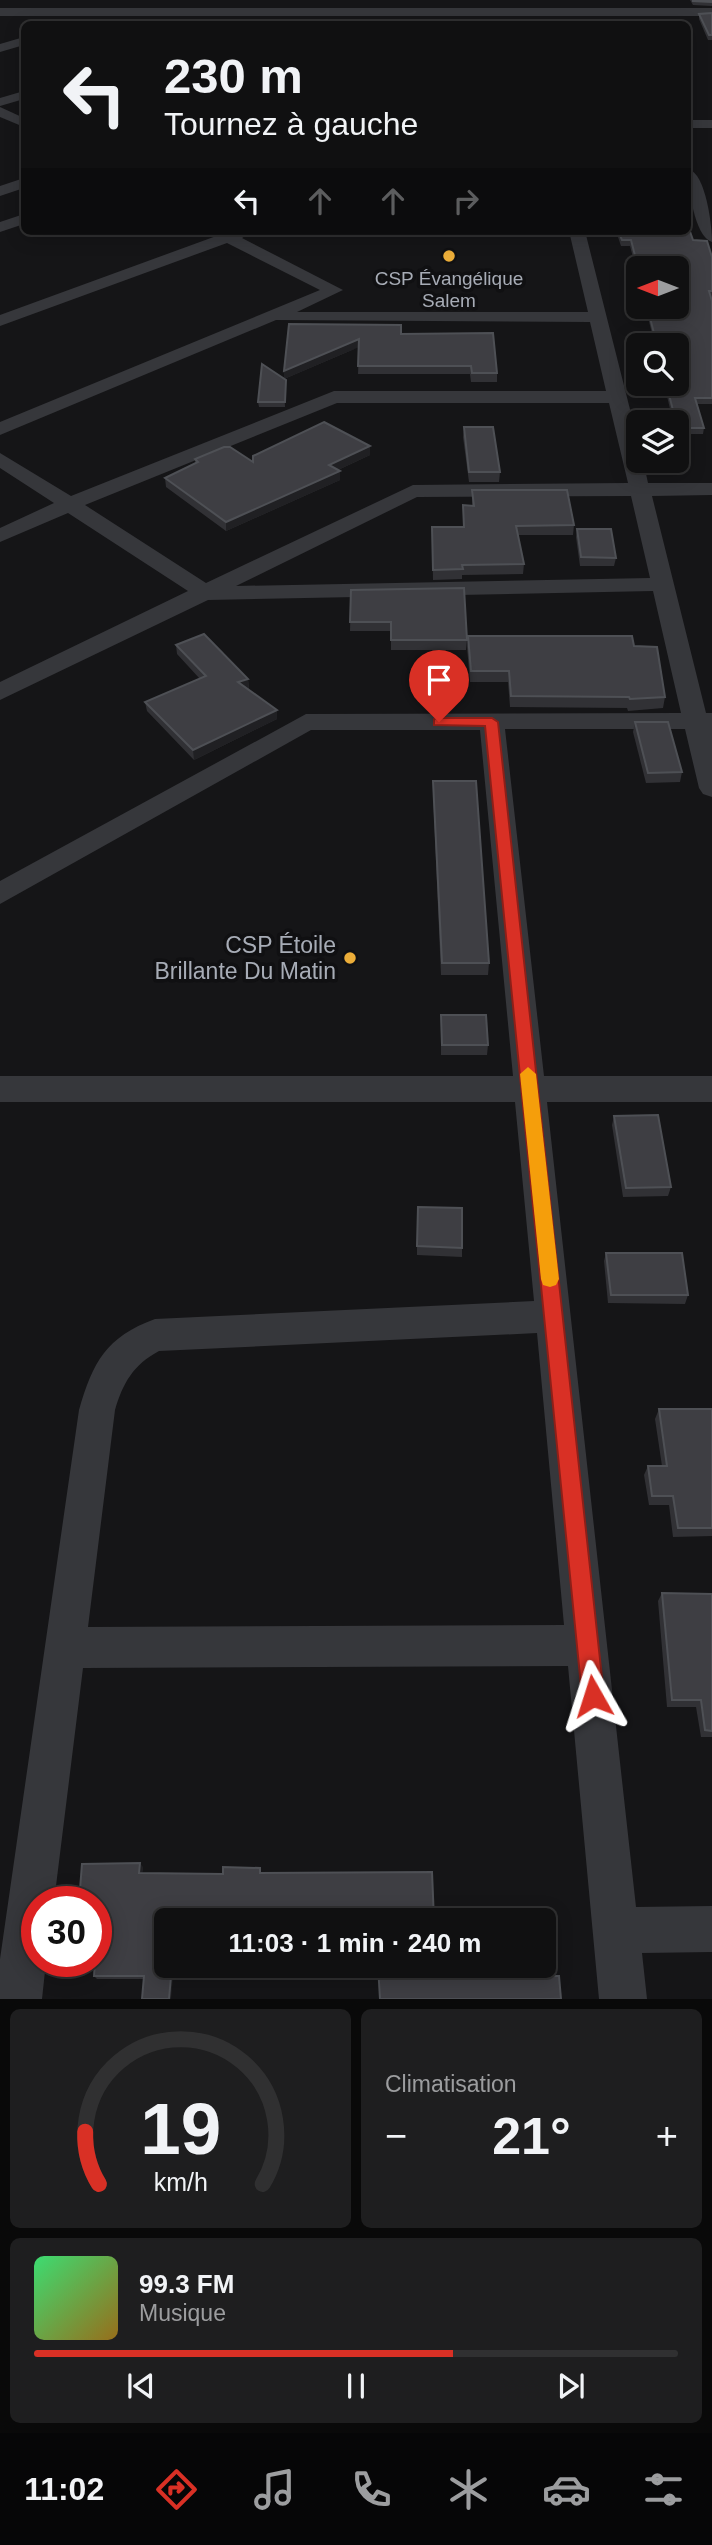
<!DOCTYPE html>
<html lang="fr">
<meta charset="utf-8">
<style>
:root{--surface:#101011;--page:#1e1e1f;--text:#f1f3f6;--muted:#9c9d9f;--line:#303031;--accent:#d93025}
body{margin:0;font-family:Helvetica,sans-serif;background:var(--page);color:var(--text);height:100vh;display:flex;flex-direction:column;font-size:26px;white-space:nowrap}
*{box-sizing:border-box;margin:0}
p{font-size:23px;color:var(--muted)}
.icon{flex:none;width:38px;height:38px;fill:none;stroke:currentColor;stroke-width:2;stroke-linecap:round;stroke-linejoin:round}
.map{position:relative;height:1999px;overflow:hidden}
.panel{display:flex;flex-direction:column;gap:10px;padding:10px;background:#090909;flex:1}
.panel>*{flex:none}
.hud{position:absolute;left:21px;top:21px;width:670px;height:214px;border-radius:10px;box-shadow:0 4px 18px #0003,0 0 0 2px var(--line);background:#101011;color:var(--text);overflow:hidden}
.needle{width:46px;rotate:270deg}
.fabs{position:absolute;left:626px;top:256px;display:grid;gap:14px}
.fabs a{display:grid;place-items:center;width:63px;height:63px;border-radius:10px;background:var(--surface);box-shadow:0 4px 18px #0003,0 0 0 2px var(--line);font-size:35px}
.speed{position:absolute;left:21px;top:1886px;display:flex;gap:14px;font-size:35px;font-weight:700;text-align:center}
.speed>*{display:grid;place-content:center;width:91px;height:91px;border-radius:50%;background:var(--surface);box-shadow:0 4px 18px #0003,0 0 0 2px var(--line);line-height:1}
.speed .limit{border:10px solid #d22;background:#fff;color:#111}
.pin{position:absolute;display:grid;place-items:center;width:60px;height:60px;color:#fff;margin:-72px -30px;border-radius:50% 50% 50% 0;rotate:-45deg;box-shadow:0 0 7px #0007}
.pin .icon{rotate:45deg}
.me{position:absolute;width:77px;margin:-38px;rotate:354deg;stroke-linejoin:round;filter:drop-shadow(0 0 5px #0008)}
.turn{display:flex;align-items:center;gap:24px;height:147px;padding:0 28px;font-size:32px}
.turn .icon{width:91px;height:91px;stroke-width:2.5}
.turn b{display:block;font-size:49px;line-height:60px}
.lanes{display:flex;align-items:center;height:66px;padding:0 28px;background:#0003;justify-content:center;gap:35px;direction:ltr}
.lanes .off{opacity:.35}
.big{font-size:52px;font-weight:600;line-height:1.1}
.panel .tile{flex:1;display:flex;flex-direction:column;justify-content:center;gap:10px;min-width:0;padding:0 24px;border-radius:10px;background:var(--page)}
.panel .dial{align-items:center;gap:0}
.dial svg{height:182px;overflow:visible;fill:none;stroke:var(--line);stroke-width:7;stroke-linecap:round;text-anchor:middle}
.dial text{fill:var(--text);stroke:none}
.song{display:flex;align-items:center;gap:21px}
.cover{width:84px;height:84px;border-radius:10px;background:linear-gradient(135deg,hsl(140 70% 55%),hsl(40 70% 35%))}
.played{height:7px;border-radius:4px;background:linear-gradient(90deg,var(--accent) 65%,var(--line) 65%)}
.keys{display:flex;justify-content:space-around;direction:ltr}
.heat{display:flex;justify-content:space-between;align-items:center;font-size:38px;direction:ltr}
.panel .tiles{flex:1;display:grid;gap:10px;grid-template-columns:1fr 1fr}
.tile:last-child{grid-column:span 2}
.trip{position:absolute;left:154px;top:1908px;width:402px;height:70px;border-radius:10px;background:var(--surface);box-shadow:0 4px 18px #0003,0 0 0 2px var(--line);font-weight:600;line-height:70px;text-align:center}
.menu{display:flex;height:112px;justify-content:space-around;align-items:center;background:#060607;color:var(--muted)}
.menu .icon{width:49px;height:49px}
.menu .active{color:var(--accent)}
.menu b{font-size:32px;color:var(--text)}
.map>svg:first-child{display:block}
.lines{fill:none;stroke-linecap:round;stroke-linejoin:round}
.street{fill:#36373b;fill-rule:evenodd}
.wall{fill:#313135}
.shaded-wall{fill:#202023}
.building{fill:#3e3e43;stroke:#4e5055;stroke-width:2}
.route{fill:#d93025;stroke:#8d1f18;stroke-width:2}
.slow{fill:#f59e0b}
.poi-dot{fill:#ebad39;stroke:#101012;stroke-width:2.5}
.labels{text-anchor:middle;stroke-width:7;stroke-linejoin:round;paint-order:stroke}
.far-poi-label{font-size:19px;fill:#a7acb6;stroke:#101012}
.poi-label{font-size:23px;fill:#a7acb6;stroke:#101012;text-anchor:end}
</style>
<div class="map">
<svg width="712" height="1999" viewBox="0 0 712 1999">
<rect width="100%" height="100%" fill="#151517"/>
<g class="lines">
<!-- street -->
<g class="street">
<rect x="0" y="8" width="712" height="8"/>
<polygon points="24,37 24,45 0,52 0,44"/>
<polygon points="24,91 24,99 0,106 0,98"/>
<polygon points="0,107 24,118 24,127 0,117"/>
<rect x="688" y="120" width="24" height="8"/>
<path d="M688 169C706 173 712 226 712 242 694 237 688 185 688 169Z"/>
<polygon points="24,178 24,188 0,196 0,186"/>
<polygon points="24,214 24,224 0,232 0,222"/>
<path d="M230 231H253L242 238 343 290 297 312H588L569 231H585L639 445V460H643L648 483H712V495L652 496 706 713H712V797L703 794 699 788 685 729H505L544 1076H712V1102H547L636 1907 712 1906V1952L642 1953 647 1999H599L568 1666 83 1668 54 1902H37V1962H46L42 1999H0V1959L79 1410C93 1362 106 1337 155 1319L534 1301 515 1102H0V1076H513L480 730H311L0 904V881L306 714 681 713 653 591 208 600 0 700V682L188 591 68 513 0 542V528L54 503 0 468V453L71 496 334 391H606L590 322 276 320 0 435V422L320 290 227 243 0 326V315ZM337 403H609L628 483 413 485 206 583 85 505ZM631 496 650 578 236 586 417 497ZM537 1333 564 1625 88 1627 115 1410C123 1383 133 1365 159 1351Z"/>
</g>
</g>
<!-- wall -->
<g class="wall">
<polygon points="690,0 712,0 712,6 693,5"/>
<polygon points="712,13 712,40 708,40 699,19 699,14"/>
<polygon points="616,231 688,231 693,240 712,257 712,297 711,297 712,301 712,404 697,404 704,428 703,434 677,434 677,422 673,422 664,383 677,383 677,345 655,345 645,306 677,306 639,268 639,280 630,246 621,246"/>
<polygon points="401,334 497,373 497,382 471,382 470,374 358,374 359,347 284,379 285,407 259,407 258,402 284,379 284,371"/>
<polygon points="464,427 500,472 499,482 469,482 463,437"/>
<polygon points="370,446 370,455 338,470 340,471 340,480 226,531 166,487 165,478 195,463 195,459 253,462"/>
<polygon points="472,490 574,525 573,535 518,535 524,564 523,574 462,575 462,579 433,580 432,527 463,527 463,505 472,506"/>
<polygon points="577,529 616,558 614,566 580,566 576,537"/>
<polygon points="351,590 467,640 466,650 391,650 391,631 350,631"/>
<polygon points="468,636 634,646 665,697 663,708 628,711 627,708 510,707 508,682 470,682 467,647"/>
<polygon points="176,645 248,679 249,689 247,689 277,710 277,719 194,760 147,711 145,702 200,679 177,654"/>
<polygon points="635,722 682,772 680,782 646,783 633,732"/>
<polygon points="433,781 489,963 488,975 441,975 433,793"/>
<polygon points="441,1015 488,1045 487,1055 441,1055"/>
<polygon points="614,1116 671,1187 668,1196 623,1197 612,1125"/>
<polygon points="417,1216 462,1248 462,1257 417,1255"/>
<polygon points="606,1253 688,1295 685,1304 608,1303 604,1261"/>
<polygon points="659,1409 712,1409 712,1536 673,1537 669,1505 649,1505 644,1475 648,1466 662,1466 655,1419"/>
<polygon points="662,1593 712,1594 712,1737 701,1737 696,1707 667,1707 658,1601"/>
<polygon points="143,1867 142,1873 223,1874 260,1868 261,1872 166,1920 144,1979 97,1979 94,1976 96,1945 96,1902"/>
</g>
<!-- shaded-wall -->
<g class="shaded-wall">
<polygon points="359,339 359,347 284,379 284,371"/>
<polygon points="370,446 370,455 329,474 329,465"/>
<polygon points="340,471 340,480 226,531 226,522"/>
<polygon points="248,679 249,689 238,692 238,682"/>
<polygon points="277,710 277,719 194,760 193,750"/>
<polygon points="140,1863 143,1867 142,1877 139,1873"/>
<polygon points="172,1965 174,1965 171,1999 169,1999"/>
</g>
<!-- building -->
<g class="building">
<polygon points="693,0 712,0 712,2 693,1"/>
<polygon points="712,13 712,35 709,35 699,14"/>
<polygon points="688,226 693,240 707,241 712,257 712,291 709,291 712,301 712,398 695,398 704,428 677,428 677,422 676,422 666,383 677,383 677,345 657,345 647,306 677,306 677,268 639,268 639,271 631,240 622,240 618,231 688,231"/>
<polygon points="289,324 401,325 401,334 493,333 497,373 472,373 471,366 358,366 359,339 284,371"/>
<polygon points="262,364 286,380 285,402 258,402"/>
<polygon points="324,422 370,446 329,465 340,471 226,522 165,478 198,462 195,459 224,447 230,447 253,462 253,456"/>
<polygon points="464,427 493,427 500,472 469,472"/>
<polygon points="472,490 567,490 574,525 516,526 524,564 462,565 463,569 433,570 432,527 464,527 463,505 474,506"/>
<polygon points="577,529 611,529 616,558 581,557"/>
<polygon points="464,588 467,640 391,640 391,622 350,622 351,590"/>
<polygon points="204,634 248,679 238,682 277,710 193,750 145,702 206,676 176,645"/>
<polygon points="468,636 632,636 634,646 657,647 665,697 630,699 629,697 511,696 509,671 471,671"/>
<polygon points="635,722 668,722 682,772 648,773"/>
<polygon points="433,781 476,781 489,963 442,963"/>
<polygon points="441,1015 486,1015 488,1045 442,1045"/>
<polygon points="658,1115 671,1187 626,1188 614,1116"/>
<polygon points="418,1207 462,1208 462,1248 417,1246"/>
<polygon points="606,1253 682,1253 688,1295 611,1295"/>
<polygon points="659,1409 712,1409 712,1528 678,1528 673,1496 652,1496 648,1466 667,1466"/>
<polygon points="662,1593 712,1594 712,1731 705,1730 701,1700 672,1700"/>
<polygon points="140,1863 139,1873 223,1874 223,1867 260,1868 260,1873 432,1872 434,1920 166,1920 166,1965 172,1965 169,1999 142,1999 144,1976 94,1976 95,1962 96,1962 96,1902 79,1902 82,1864"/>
<polygon points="378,1965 435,1965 435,1976 559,1976 561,1999 380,1999"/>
</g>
<!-- route -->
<polygon class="route" points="439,718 492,718 498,722 604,1696 601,1704 593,1708 585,1704 582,1696 485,726 434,725 434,719"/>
<!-- slow -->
<polygon class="slow" points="528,1067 536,1074 559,1279 556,1285 550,1287 543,1285 541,1279 520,1074"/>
<!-- markers -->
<g class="poi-dot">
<circle cx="449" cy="256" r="7"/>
<circle cx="350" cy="958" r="7"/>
</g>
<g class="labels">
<!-- far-poi labels -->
<g class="far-poi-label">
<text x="449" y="285">CSP Évangélique<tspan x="449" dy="22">Salem</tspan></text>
</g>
<!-- poi labels -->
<g class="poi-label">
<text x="336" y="953">CSP Étoile<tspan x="336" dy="26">Brillante Du Matin</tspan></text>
</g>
</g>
</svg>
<div class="fabs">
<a><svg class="needle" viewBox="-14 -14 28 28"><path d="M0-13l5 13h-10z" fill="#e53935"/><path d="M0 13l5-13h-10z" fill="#9c9d9f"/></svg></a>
<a><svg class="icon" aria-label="search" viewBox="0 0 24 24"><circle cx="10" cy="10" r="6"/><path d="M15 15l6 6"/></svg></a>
<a><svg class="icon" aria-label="layers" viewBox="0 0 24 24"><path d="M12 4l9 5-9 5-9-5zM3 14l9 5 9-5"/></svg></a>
</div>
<div class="speed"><div class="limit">30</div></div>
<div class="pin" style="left:439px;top:722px;background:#d93025"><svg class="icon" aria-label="arrive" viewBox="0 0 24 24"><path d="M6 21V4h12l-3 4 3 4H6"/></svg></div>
<svg class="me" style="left:593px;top:1696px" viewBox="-20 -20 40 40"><path d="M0-17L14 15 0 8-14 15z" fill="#d93025" stroke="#fff" stroke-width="4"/></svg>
<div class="trip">11:03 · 1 min · 240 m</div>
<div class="hud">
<div class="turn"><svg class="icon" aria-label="left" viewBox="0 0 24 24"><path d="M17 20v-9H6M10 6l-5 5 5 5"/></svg><div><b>230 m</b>Tournez à gauche</div></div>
<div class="lanes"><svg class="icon" aria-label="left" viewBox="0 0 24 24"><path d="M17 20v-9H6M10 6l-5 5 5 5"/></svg><svg class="icon off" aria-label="ahead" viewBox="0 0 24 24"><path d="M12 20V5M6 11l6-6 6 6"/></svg><svg class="icon off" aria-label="ahead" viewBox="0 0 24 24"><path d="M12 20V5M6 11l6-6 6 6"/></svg><svg class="icon off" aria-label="right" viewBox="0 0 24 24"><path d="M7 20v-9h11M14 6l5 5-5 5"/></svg></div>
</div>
</div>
<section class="panel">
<div class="tiles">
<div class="tile dial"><svg viewBox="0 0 100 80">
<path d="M14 69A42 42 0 1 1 86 69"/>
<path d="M14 69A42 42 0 0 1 8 46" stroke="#d93025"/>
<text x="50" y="56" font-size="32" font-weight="700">19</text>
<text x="50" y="72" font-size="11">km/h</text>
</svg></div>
<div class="tile"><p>Climatisation</p>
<div class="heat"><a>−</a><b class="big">21°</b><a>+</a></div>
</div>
<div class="tile">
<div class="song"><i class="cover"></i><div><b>99.3 FM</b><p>Musique</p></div></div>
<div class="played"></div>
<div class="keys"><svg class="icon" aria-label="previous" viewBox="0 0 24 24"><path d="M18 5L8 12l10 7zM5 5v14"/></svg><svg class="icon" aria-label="pause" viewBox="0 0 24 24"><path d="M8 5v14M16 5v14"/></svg><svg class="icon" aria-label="next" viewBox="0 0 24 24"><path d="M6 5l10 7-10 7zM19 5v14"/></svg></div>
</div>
</div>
</section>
<nav class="menu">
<b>11:02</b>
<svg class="icon active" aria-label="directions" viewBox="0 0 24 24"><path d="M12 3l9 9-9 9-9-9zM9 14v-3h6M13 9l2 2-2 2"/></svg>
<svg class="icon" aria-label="music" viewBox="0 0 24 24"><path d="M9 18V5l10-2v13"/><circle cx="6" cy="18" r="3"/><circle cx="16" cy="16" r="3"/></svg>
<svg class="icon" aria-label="phone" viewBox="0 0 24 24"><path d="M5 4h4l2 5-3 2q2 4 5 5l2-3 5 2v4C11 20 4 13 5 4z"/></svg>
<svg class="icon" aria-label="climate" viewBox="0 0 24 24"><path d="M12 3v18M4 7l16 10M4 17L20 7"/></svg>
<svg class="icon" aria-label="car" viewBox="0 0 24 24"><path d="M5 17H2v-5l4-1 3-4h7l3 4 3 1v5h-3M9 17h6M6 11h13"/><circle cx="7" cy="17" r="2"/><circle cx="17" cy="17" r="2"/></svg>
<svg class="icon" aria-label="filters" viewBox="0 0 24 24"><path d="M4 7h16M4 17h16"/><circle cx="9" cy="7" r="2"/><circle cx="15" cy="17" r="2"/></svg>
</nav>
